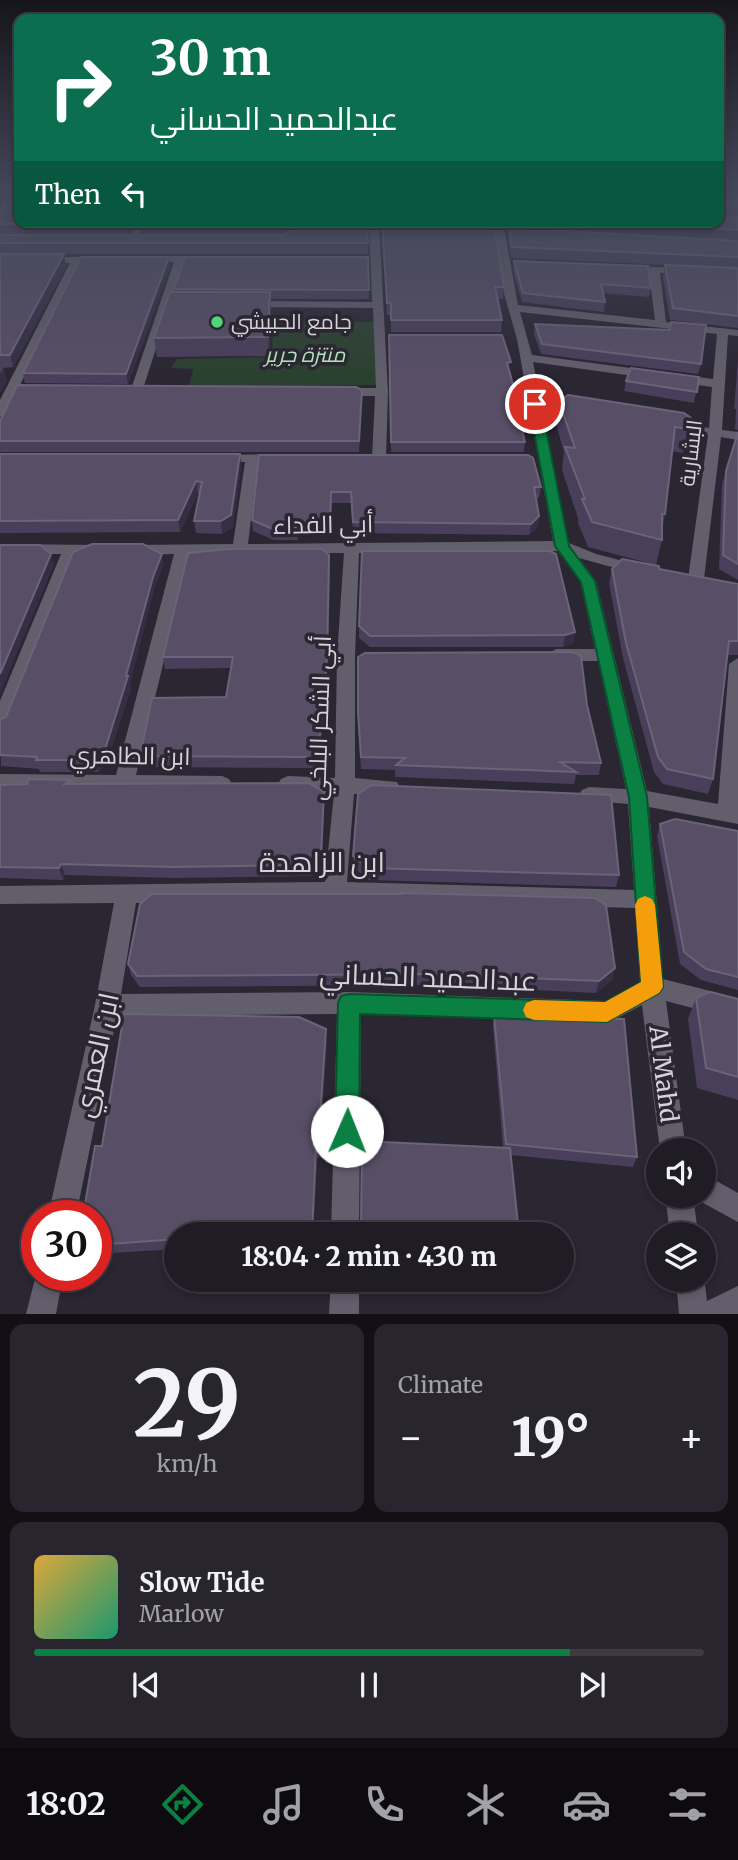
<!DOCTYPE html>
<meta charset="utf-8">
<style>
:root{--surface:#201c26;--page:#28252e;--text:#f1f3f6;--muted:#a2a1a7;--line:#3d3a43;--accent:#0b8043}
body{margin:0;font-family:Merriweather,Cairo,serif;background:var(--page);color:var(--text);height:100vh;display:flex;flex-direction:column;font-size:26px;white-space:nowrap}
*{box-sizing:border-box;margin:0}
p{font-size:23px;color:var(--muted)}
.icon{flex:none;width:38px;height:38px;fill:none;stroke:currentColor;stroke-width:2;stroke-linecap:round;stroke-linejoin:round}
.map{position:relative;height:1314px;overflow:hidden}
.panel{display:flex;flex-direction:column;gap:10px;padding:10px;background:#120f15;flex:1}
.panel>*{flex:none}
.hud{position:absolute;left:14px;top:14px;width:710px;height:214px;border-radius:14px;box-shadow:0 4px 10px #0003,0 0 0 2px var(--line);background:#0b6e4f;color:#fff;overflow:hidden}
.buttons{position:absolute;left:646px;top:1138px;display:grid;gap:14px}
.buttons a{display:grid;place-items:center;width:70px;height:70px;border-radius:50%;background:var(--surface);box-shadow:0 4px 10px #0003,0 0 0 2px var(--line);font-size:35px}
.speed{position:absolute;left:21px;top:1200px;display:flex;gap:14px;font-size:35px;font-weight:700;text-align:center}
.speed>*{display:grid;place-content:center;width:91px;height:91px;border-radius:50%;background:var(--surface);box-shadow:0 4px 10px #0003,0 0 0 2px var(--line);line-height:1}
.speed .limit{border:10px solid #d22;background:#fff;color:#111}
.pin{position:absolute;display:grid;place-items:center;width:60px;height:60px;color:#fff;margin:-30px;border:4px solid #fff;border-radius:50%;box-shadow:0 2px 7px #0007}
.me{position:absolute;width:77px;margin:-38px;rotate:1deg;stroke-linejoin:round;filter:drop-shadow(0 0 5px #0008)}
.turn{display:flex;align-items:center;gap:24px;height:147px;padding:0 21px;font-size:32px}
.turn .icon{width:91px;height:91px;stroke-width:2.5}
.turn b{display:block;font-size:49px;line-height:60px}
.then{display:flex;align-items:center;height:66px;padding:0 21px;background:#0003;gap:14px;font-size:26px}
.big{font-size:52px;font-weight:800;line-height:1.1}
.panel .card{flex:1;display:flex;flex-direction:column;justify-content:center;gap:10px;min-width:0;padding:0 24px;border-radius:14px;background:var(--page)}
.panel .dial{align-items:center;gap:0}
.dial b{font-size:91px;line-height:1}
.song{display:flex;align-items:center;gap:21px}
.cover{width:84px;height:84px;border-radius:10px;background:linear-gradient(135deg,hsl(40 70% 55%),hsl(160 70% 35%))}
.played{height:7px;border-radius:4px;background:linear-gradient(90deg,var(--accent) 80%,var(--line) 80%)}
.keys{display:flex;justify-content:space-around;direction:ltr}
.heat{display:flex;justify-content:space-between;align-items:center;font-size:38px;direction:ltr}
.panel .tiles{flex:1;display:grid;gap:10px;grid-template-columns:1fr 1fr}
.card:last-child{grid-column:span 2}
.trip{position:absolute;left:164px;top:1222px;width:410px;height:70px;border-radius:35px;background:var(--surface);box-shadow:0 4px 10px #0003,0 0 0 2px var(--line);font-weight:800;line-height:70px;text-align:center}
.menu{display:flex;height:112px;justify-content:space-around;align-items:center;background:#0d0b0f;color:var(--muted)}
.menu .icon{width:49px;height:49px}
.menu .selected{color:var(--accent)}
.menu b{font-size:32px;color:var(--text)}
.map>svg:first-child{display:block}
.green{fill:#2b412f}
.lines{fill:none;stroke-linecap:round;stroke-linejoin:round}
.minor{fill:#625e6c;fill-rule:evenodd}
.wall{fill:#493f5a}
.shaded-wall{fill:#362e44}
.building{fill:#584f67;stroke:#6b6379;stroke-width:2}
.route{fill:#0b8043;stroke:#07532c;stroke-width:2}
.slow{fill:#f59e0b}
.poi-dot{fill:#4fd675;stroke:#2a2632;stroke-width:2.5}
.labels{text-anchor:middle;stroke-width:7;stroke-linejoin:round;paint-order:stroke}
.far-poi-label{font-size:21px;fill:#d5d2da;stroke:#2a2632;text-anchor:start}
.far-park-label{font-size:21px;font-style:italic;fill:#b0e3b8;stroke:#2a2632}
.far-street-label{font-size:21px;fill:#d5d2da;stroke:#2a2632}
.street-label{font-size:24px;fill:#d5d2da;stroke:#2a2632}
.near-street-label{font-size:28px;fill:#d5d2da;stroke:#2a2632}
</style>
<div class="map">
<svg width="738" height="1314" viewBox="0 0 738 1314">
<rect width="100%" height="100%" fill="#2a2632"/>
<!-- green -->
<polygon class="green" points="273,321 376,322 376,385 189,387 193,369 171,368 177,359 272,357"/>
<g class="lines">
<!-- minor -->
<g class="minor">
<polygon points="10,192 18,192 3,216 0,217 0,207"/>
<polygon points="135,222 145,222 139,239 134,242 129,239"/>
<polygon points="369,222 379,222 388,392 386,458 379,462 372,458 375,396 340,396 334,392 340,388 376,388 373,308 247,307 242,304 247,301 372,302"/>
<path d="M493 222H503L518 305 655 320 649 273 626 272 621 269 626 266 685 268 690 271 689 273H660L666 322 738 330V336L728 335 722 430 738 432V440L721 437 704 579 696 584 688 579 708 435 665 429 658 425 665 421 709 428 712 387 533 362 569 543 596 554 643 566 645 569 637 574 579 558 596 581 647 791 718 804 729 664 738 658V824L649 807 663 979 738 998V1020L666 1001 686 1150H660L642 1005 608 1023 361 1014 359 1234H331L337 1014 117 1016 76 1216H48L95 1005 114 903 0 904V886L325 882 334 793 288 792 281 789 278 784 281 779 288 776 335 778 337 656 344 553 190 554 136 775 222 776 229 779 232 784 229 789 222 792 0 788V774L116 775 174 554 129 555 121 550 129 545 233 544 245 462 212 461V455L283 454 290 458 283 462H258L248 544 553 541 517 339 503 290ZM520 312 717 334 713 379 532 355ZM558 551 580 581 595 649H556L547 655 556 661H598L626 789 589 787 582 790 579 795 582 800 628 804 634 890 347 882 354 794 397 792 400 787 397 782 355 778V656L359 553ZM335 900 635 908 640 982 605 1001 349 992 121 994 136 903Z"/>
<polygon points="147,256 207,256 212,259 207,262 184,262 142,392 136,396 130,392 174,262 143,261 143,257"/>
<polygon points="0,257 102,257 107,260 102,263 81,263 6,413 0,417 0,400 70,263 0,263"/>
<polygon points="0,544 101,545 109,550 101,555 77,554 9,723 7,728 0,730 0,701 61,554 0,554"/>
<polygon points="704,1174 738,1193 738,1222 694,1198 693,1195 704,1195"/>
<polygon points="665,1195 693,1195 698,1234 670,1234"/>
<polygon points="37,1271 37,1276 63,1276 56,1314 26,1314"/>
<polygon points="704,1277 707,1301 738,1286 738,1314 679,1314 676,1279 704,1279"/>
<polygon points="331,1279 359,1279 359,1314 329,1314"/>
</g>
</g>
<!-- wall -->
<g class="wall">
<polygon points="719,192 738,192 738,195 719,194 738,196 738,241 506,228 505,222 719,222"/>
<polygon points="0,209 19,222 134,222 128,234 0,234"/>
<polygon points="367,222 368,254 64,254 66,266 13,367 3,368 7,381 0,392 0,235 144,234 142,224"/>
<polygon points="382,222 493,222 504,287 503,299 498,299 502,320 501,332 391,332 391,315 387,315"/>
<polygon points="509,228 738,241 738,328 670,320 663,277 665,265 690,266 511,258 508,239"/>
<polygon points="169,257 170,266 128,384 25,383 23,373"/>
<polygon points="368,257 369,299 271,299 271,310 269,356 157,357 154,338 175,292 174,289"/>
<polygon points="514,261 651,288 649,297 604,293 605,302 604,312 522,302 513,270"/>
<polygon points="671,322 701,364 698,374 541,354 534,334 535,324 669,330"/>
<polygon points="389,335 510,372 521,413 520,419 525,442 524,452 391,452"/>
<polygon points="738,359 738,430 735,429 736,409 734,409"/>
<polygon points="699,377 694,403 624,391 626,381"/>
<polygon points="362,390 359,452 0,452 0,421"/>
<polygon points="559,401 691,418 683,453 672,451 665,514 662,530 662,540 656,565 588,547 578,523 578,518 562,470 564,452 556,424"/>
<polygon points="738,432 738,580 719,569 722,484"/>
<polygon points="0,454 240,454 241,466 233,527 222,534 196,533 194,521 200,493 198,493 180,532 0,533"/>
<polygon points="259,455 541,487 539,498 536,498 539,516 538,527 529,535 353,533 351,503 332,503 331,534 297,534 298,540 274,540 253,531 252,520"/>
<polygon points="163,565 154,589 130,683 131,688 106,765 98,772 40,772 39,769 1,766 0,719 6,717"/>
<polygon points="330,566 328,670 318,768 143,767 140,756 226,697 231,668 165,669 163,657"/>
<polygon points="612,569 659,569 738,584 738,655 727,655 713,779 708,794 663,784 654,772 623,658 609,583"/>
<polygon points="359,626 575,632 573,643 563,647 370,647 359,638"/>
<polygon points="358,657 587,705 601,763 599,775 576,775 574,784 395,777 395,770 361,769 358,725"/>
<polygon points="27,784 72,784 324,804 322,868 312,876 174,878 65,875 63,880 0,878 0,785"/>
<polygon points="660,824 738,831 738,990 701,980 680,964 657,836"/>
<polygon points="353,856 619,875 616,887 369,880 354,868"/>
<polygon points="401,893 615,968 612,980 596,993 426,985 140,987 131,975 128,964 401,894"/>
<polygon points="696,998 738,999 738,1100 697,1088 688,1019"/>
<polygon points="494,1015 637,1157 633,1167 510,1155 519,1234 359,1234 359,1230 503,1148 493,1026"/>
<polygon points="327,1040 319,1158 317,1158 313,1234 177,1234 177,1249 96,1254 96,1216 102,1146"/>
</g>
<!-- shaded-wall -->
<g class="shaded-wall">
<polygon points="127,222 134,222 128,234 126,224"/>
<polygon points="64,254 66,266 13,367 10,355"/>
<polygon points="169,257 170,266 128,384 126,374"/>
<polygon points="270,292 271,310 269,356 268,337"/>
<polygon points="4,368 7,381 0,392 0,374"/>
<polygon points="240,454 241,466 233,527 222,534 221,521"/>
<polygon points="196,481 198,493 180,532 178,520"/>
<polygon points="539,516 538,527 529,535 531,524"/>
<polygon points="51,554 54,565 0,694 0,674"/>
<polygon points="162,554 163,565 154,589 130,683 131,688 106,765 98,772 95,760 153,577"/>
<polygon points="329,555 328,670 318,768 318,757"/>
<polygon points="575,632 573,643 563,647 565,635"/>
<polygon points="324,792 322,868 312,876 311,865"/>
<polygon points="61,864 65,875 63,880 59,868"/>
<polygon points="615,968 612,980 596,993 599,981"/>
<polygon points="326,1029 327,1040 319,1158 318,1148"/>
<polygon points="316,1148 317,1158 313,1234 312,1234"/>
</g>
<!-- building -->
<g class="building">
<polygon points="719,194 738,196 738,206 719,206"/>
<polygon points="19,199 19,222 127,222 126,224 0,224 0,209 6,212 14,200"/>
<polygon points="719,215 738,217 738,230 601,222 719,222"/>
<polygon points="142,222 367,222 368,243 0,243 0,235 284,235 292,228 284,224 142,224"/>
<polygon points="382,222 493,222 504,287 495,287 502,320 391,320 391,303 387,303"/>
<polygon points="509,228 738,241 738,257 512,247"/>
<polygon points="0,254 64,254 10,355 0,355"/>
<polygon points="81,257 169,257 126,374 23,373"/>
<polygon points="185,257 368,257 369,290 174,289"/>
<polygon points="514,261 648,266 651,288 601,284 605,302 523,293"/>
<polygon points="665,265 738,268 738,316 673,308"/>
<polygon points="170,292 270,292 268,337 154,338"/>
<polygon points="671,322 706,325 701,364 542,344 535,324 670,330"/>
<polygon points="389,335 502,335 511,362 507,363 521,413 518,413 525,442 391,442"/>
<polygon points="631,368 699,377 697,392 626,381"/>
<polygon points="17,385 356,387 362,390 359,441 0,441 0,421"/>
<polygon points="568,395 684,413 691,418 688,429 675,427 665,514 662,514 662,540 592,522 582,499 585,499 565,447 575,448 559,401"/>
<polygon points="738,432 738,564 723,555 726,471"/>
<polygon points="0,454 240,454 231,515 221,521 194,521 202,482 196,481 178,520 0,521"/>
<polygon points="259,455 528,455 533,458 541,487 534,487 539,516 531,524 353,522 351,492 331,492 330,523 289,522 297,529 273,529 252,520"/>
<polygon points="92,544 143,544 162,554 153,577 126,676 128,676 104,753 95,760 36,760 37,757 0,755 0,719 6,717 73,552"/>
<polygon points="0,545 40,545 51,554 0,674"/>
<polygon points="229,549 322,549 329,555 327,658 318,757 140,756 152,698 226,697 233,657 163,657 188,553"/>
<polygon points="362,551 550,551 556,554 575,632 565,635 370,636 359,626"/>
<polygon points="622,559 659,566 659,569 738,584 738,641 729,641 713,779 667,769 658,757 626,643 612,569"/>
<polygon points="573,652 581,656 587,705 601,763 560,762 576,772 396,765 405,758 361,757 358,713 358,657 365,653"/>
<polygon points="29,779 71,780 65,784 309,783 324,792 321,856 311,865 172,867 61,864 59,868 0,867 0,785 27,784"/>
<polygon points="371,785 611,795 619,875 369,868 353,856 358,794"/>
<polygon points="675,819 738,831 738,977 706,969 684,952 660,824"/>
<polygon points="401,893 595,898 606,905 615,968 599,981 427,974 137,976 128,964 140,904 152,894 403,894"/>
<polygon points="710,992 738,999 738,1077 706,1068 696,998"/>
<polygon points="124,1014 299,1017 326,1029 318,1148 316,1148 312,1234 177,1234 177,1239 96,1245 96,1216 83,1216 95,1146 102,1146"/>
<polygon points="494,1015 624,1019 637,1157 506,1144"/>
<polygon points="362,1141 510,1148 519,1234 362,1234 359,1230 361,1224"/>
</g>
<!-- sky -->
<linearGradient id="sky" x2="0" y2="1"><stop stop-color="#17151c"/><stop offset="0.51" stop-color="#44475a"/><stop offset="1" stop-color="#44475a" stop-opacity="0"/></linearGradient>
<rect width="738" height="376" fill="url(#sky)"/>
<!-- route -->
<polygon class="route" points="535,401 541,404 569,546 595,581 647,797 663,987 659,993 607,1022 360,1014 359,1131 355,1140 347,1143 338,1140 335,1131 338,1003 341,996 349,994 605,1002 641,982 629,797 581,582 555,546 529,404"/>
<!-- slow -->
<polygon class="slow" points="645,896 652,899 655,905 663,987 659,993 607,1022 534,1020 526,1017 523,1010 526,1003 534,1000 605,1002 641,982 635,905 638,899"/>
<!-- markers -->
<circle class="poi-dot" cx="217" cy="322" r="7"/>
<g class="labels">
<!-- far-poi labels -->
<g class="far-poi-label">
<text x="231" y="329">جامع الحبيشي</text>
</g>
<!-- far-park labels -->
<g class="far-park-label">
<text x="305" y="362">منتزة جرير</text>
</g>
<!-- far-street labels -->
<g class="far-street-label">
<text transform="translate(691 453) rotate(-83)" y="7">البشارية</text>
</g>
<!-- street labels -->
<g class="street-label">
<text transform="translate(323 525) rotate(-1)" y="8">أبي الفداء</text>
<text transform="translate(320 718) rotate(-88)" y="8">أبي الشكر البلخي</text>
<text transform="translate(130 756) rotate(1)" y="8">ابن الطاهري</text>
<text transform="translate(663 1074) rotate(83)" y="8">Al Mahd</text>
</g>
<!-- near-street labels -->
<g class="near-street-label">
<text x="322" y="872">ابن الزاهدة</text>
<text transform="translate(428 977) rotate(2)" y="10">عبدالحميد الحساني</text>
<text transform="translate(96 1055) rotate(-78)" y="10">ابن العمري</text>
</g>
</g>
</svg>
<div class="buttons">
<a><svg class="icon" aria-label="sound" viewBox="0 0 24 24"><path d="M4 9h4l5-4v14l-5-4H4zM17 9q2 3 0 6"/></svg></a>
<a><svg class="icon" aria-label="layers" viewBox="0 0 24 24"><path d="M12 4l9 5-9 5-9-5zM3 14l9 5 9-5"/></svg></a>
</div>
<div class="speed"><div class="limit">30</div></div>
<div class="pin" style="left:535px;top:404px;background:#d93025"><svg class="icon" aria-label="arrive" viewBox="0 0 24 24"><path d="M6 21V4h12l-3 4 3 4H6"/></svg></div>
<svg class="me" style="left:347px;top:1131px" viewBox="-20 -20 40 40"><circle r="19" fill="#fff"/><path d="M0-13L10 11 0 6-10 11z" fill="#0b8043"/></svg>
<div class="trip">18:04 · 2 min · 430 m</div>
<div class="hud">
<div class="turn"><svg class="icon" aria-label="right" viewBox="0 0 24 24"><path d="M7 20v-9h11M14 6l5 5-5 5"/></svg><div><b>30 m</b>عبدالحميد الحساني</div></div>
<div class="then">Then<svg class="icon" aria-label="left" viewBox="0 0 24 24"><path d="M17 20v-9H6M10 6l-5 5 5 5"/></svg></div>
</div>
</div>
<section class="panel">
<div class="tiles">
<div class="card dial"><b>29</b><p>km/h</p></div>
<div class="card"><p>Climate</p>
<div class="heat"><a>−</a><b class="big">19°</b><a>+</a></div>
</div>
<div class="card">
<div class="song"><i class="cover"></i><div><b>Slow Tide</b><p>Marlow</p></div></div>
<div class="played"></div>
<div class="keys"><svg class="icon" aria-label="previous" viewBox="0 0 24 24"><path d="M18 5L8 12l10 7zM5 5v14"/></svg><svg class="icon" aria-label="pause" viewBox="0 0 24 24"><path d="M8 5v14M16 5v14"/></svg><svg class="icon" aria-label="next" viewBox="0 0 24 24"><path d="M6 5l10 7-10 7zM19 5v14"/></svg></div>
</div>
</div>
</section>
<nav class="menu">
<b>18:02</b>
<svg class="icon selected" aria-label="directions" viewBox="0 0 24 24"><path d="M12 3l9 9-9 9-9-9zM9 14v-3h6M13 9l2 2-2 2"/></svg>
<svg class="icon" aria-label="music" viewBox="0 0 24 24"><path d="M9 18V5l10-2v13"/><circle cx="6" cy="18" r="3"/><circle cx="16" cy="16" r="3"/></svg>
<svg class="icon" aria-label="phone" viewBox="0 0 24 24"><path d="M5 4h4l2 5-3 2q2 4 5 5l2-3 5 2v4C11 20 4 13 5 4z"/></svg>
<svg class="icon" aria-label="climate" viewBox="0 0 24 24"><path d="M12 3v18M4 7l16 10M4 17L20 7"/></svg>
<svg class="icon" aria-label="car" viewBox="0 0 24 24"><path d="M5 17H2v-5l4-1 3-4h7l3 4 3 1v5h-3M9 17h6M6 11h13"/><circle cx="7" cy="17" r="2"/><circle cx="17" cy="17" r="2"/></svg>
<svg class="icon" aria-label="filters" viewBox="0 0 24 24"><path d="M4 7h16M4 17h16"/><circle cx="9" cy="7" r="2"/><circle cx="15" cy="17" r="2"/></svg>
</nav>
